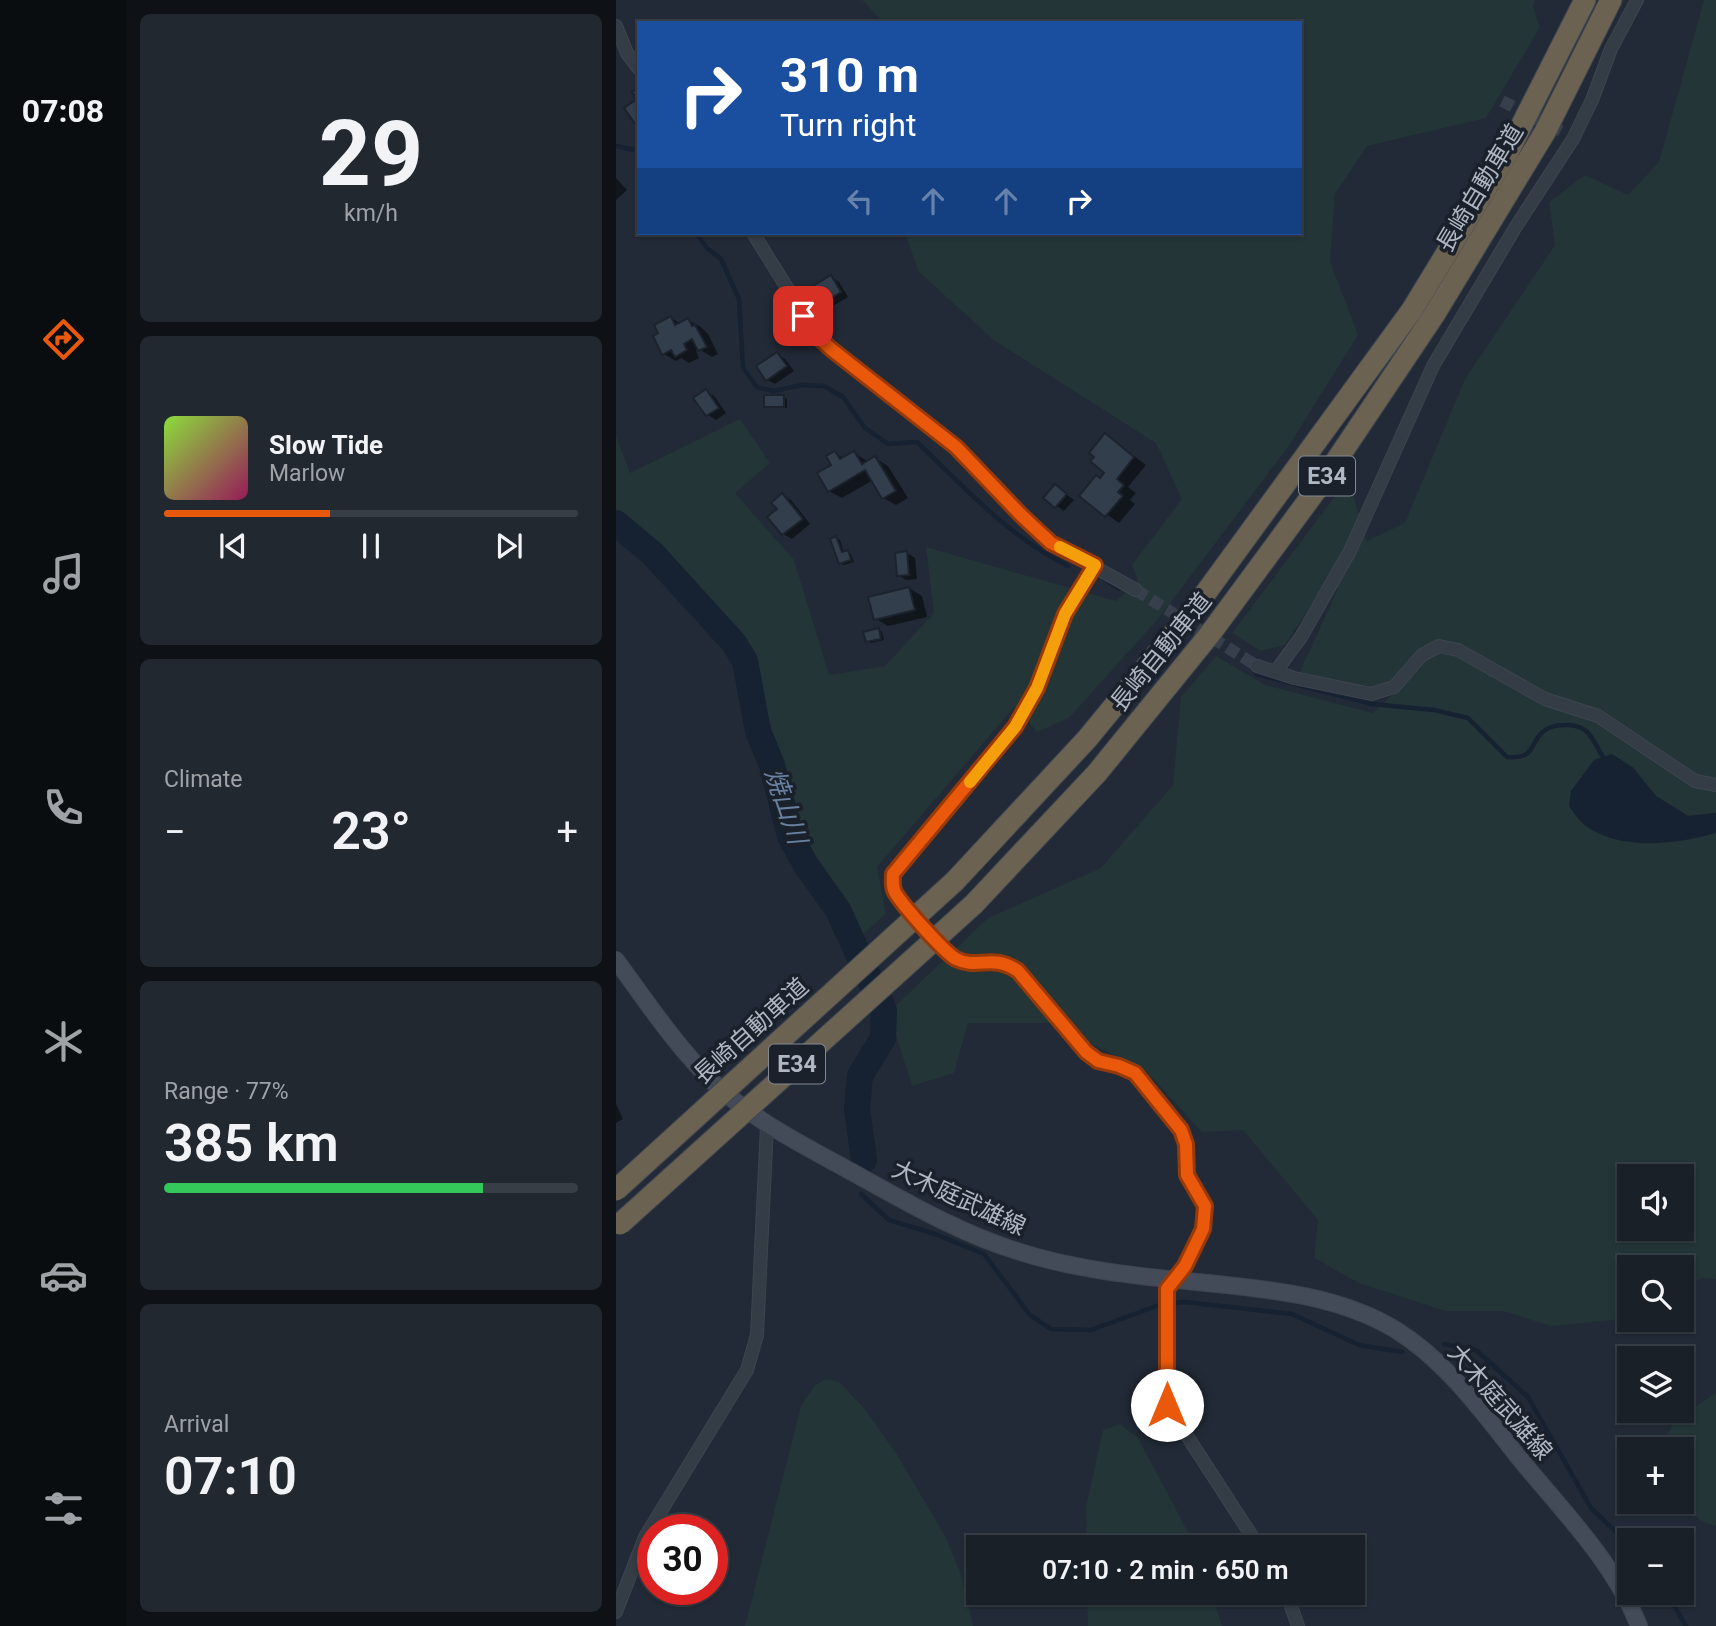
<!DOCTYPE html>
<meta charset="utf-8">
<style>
:root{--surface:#192028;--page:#222830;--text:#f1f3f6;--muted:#9fa3a8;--line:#373e45;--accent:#ea580c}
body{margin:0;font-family:Roboto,"Noto Sans JP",sans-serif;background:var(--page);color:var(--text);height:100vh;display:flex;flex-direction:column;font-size:26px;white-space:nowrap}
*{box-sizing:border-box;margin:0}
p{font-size:23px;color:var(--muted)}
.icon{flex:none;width:38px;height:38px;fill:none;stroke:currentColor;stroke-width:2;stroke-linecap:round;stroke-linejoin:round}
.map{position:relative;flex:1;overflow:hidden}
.panel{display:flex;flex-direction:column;gap:14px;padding:14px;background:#0e1216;width:490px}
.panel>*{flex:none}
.hud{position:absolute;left:21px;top:21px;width:665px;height:214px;border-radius:0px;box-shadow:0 2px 5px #0004,0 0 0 2px var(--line);background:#1a4fa0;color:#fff;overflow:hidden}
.controls{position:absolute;left:1001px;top:1164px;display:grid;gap:14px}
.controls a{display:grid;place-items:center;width:77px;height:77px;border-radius:0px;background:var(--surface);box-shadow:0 2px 5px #0004,0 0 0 2px var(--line);font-size:35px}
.speed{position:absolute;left:21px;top:1514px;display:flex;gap:14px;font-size:35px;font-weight:700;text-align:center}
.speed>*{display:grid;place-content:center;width:91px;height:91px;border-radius:50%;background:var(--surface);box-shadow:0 2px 5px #0004,0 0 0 2px var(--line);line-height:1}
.speed .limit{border:10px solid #d22;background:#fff;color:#111}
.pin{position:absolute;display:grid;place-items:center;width:60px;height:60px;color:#fff;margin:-30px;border-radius:14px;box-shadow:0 4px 10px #0006}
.me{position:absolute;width:77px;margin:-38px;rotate:0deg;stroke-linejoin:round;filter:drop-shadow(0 0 5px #0008)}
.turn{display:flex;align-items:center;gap:24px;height:147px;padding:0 28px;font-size:32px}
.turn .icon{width:91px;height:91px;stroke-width:2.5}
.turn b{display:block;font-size:49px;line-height:60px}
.lanes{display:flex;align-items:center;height:66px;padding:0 28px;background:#0003;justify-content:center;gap:35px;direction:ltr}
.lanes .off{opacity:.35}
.big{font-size:52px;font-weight:600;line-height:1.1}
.panel .tile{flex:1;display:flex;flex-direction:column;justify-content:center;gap:10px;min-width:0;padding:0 24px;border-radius:10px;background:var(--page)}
.panel .dial{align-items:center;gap:0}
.dial b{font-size:91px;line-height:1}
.song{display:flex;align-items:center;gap:21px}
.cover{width:84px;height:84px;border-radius:10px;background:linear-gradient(135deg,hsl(90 70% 55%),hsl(330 70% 35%))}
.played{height:7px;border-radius:4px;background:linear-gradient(90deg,var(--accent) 40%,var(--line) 40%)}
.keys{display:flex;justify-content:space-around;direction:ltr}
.heat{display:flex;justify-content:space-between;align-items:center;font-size:38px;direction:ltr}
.charge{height:10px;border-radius:5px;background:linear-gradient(90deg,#34c759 77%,var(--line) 0)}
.trip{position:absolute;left:350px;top:1535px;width:399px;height:70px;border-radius:0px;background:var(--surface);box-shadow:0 2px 5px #0004,0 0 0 2px var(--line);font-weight:600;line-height:70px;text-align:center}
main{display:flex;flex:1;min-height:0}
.tabs{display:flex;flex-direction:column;width:126px;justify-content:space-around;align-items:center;background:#0a0d10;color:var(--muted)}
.tabs .icon{width:49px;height:49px}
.tabs .active{color:var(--accent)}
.tabs b{font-size:32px;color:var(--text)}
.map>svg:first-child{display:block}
.green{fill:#233537;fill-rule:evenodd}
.water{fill:#162132}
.shadow{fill:#0007}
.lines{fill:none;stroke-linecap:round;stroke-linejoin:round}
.stream{stroke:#162132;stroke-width:4.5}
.river{stroke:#162132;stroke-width:26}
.building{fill:#333e4c;stroke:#1c232d;stroke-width:2}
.street-tunnel{stroke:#363f4b;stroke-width:12;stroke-dasharray:12 6;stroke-linecap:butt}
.street-casing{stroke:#3e4550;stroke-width:14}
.secondary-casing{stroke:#3e4550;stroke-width:18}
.highway-casing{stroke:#3f4751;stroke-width:23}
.street{stroke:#343c46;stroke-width:12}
.secondary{stroke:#434b59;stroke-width:16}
.highway{stroke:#6c6252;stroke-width:21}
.highway-bridge-casing{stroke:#3f4751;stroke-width:23;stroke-linecap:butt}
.highway-bridge{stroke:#6c6252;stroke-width:21}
.route-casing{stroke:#983908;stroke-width:18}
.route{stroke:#ea580c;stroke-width:12}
.slow{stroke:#f59e0b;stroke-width:12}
.labels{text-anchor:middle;stroke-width:7;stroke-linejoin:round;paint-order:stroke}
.shield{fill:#1a212b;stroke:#828a95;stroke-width:2}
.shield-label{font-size:23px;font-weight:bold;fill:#afb7c3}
.street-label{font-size:24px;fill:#afb7c3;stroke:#1a212b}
.water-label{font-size:26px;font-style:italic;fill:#6981a0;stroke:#1a212b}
</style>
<main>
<nav class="tabs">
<b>07:08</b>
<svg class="icon active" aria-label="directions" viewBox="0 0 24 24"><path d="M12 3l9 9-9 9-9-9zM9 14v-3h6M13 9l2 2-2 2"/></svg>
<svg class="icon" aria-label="music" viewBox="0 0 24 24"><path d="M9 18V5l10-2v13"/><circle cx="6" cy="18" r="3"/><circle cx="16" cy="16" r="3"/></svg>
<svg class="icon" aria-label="phone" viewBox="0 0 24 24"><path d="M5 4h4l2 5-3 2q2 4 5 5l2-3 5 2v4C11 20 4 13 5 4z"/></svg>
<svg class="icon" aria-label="climate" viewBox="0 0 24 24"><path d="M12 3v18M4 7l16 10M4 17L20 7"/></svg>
<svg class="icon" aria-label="car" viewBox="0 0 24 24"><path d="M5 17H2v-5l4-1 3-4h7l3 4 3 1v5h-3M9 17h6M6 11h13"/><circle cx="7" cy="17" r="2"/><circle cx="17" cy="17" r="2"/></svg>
<svg class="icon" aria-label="filters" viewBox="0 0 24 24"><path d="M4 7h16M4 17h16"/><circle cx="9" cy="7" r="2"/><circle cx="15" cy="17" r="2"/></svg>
</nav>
<section class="panel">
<div class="tile dial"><b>29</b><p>km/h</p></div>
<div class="tile">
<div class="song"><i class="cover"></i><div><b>Slow Tide</b><p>Marlow</p></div></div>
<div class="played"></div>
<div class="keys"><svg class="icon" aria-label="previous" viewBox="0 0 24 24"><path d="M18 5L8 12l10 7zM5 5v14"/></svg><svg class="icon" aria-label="pause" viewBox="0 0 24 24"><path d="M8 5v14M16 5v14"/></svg><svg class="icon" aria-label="next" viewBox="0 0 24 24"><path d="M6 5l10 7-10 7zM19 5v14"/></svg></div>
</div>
<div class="tile"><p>Climate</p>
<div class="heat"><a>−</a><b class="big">23°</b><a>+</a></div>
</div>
<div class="tile"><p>Range · 77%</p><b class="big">385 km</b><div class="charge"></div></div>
<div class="tile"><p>Arrival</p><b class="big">07:10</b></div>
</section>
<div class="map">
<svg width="1100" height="1626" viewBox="0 0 1100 1626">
<rect width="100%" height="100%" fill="#212a36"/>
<!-- green -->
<g class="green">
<polygon points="246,0 919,0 917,7 924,27 870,118 751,146 719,194 714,261 742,335 672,447 542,619 453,718 421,732 399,706 261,867 270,914 245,936 190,853 135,655 28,532 0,510 0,436 14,473 124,419 154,463 119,493 178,560 213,675 269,666 318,613 310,547 500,601 522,581 516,565 566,499 540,443 379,341 303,272 289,233 684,233 684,23 268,23"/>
<path d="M1088 0H1100V813L1072 816 1040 796 1017 767 978 760 1100 833V1279L1087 1278 1066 1288V1267H1013V1312L997 1320 935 1326 887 1311H829L743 1283 698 1258 702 1220 627 1130 586 1132 530 1071 433 1023H352L338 1073 296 1086 273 1012 372 918 485 868 557 785 565 697 600 656 649 685 757 713 805 668 807 645 775 683 755 688 683 674 722 589 711 580 669 645 645 651 616 633 732 479 751 541 789 523 849 379 939 245 933 202 969 175 1012 195 1043 162ZM1013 1176H1066V1228H1013Z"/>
<polygon points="210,1379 223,1382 248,1408 282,1456 330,1538 345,1575 357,1626 129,1626 185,1406 199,1385"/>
<polygon points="1100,1393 1100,1526 1085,1521 1066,1501 1066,1449 1044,1449 1059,1420"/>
<polygon points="504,1424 522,1438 580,1547 471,1547 470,1507 487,1430"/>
<polygon points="471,1593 595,1593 606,1626 472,1626"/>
</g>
<!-- water -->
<path class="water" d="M996 754 1016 767 1040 796 1072 816 1100 813V833C1060 844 1007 851 971 827 964 822 958 813 953 806L955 791 978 760Z"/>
<!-- shadow -->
<g class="shadow">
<polygon points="0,178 11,190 0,200"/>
<polygon points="215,277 223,282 232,297 207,312 199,307"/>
<polygon points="55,318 65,324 72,320 85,327 92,334 102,354 96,357 83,349 80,351 83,358 73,363 65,358 60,361 48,354"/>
<polygon points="161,354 169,359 178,371 159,384 151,380"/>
<polygon points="90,391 98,396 110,413 100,420 92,415 80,398"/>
<polygon points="168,397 171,399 171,408 150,406"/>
<polygon points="490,435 530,465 512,487 520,493 514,500 519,504 503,523 465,496 491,472"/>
<polygon points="219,453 229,459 238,453 253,462 259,458 272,466 292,498 280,505 267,498 257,480 226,498 213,491"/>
<polygon points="439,486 458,500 448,511 430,498"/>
<polygon points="167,496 175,500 194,524 176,539 167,534 154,517 163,509"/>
<polygon points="220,538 224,540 228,553 235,554 238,562 228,565 224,563"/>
<polygon points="291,553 299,558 301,579 290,580 282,575"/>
<polygon points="293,588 306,596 311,617 272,626 260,619"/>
<polygon points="263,630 266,632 268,640 255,643 251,641"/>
<polygon points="0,1104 7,1119 0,1123"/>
</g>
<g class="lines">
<!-- stream -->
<g class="stream">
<polyline points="0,146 19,150 23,154"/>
<path d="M80 233 91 248 105 259 123 299 127 368 141 387 157 391 186 385 208 386 227 397 249 428 272 444 301 442C348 487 393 537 452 566"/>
<polyline points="488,579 503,589"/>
<path d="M640 674 756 704 818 710 852 718 891 757C922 759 912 743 928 731 934 726 942 725 949 725 973 724 976 739 987 757"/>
<polyline points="245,1194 273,1220 319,1234 368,1254 414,1315 435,1329 475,1330 543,1305 569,1302 676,1314 743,1345 786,1352"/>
<polyline points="828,1344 860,1350 912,1397 975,1508 1013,1544"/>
<polyline points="1050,1592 1070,1626"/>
</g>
<!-- river -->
<polyline class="river" points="0,523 37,554 118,643 129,661 142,731 156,765 174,836 190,865 222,910 268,1010 267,1038 244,1076 241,1109 248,1160"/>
</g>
<!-- building -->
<g class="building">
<polygon points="23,88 23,123 20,125 8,108 21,99 16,92"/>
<polygon points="215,275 225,292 197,309 187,292"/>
<polygon points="55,316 59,325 72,318 76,326 79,325 91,347 82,351 76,339 68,344 71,350 59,357 55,350 46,355 37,336 42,333 38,325"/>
<polygon points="161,352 171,366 150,381 140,366"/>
<polygon points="90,389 103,408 90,416 77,398"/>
<rect x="148" y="395" width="20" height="12"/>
<polygon points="489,433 518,457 501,479 508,485 502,492 507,496 489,517 463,496 480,475 484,478 488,473 474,461 478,457 473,453"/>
<polygon points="219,451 224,459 238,451 246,464 259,456 280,491 266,499 249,470 212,492 201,473 215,465 210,456"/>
<polygon points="439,484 451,494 439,508 427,498"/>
<polygon points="166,493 187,519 166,535 151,517 161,509 155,503"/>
<polygon points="220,536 226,552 232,550 235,560 223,564 214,539"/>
<polygon points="291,551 293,575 281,576 279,553"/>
<polygon points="293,587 299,610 258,620 252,597"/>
<polygon points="263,628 265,639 250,642 247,632"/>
</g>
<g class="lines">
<!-- street-tunnel -->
<g class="street-tunnel">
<polyline points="886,101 945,131"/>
<polyline points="520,590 641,666"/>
</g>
<defs>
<g id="street">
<polyline points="0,26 11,53 23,69"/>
<polyline points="137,233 201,336 340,447 435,543 520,590"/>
<path d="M479 565 448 614 420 688 399 727 277 874C277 879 276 885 278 890 282 901 329 953 340 959 362 970 376 953 402 971L470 1052 482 1061 503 1066 518 1073 565 1130 570 1144 571 1175 589 1206 587 1229 569 1266 551 1289V1405L643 1547"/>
<polyline points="641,666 678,678 755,694 778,687 806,655 823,646 842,650 929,699 982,716 1079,781 1100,785"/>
<polyline points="660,671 685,637 734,551 817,366 899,228 957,139 976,100 995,49 1021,0"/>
<polyline points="670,1592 682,1626"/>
<polyline points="0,1612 29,1537 131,1370 141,1335 151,1125"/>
</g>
<path id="secondary" d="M0 960C31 1002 59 1045 96 1081 136 1120 187 1145 236 1172 290 1202 345 1234 404 1252 461 1270 522 1276 581 1282 648 1289 721 1294 780 1330 832 1362 870 1417 908 1464 950 1514 999 1565 1023 1626"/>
<g id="highway">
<polyline points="339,881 471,739 578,609 796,310 891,154 969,0"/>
<polyline points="358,904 481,773 594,634 706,482 818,315 929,132 995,0"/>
</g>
</defs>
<!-- street casing -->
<use href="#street" class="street-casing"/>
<!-- secondary casing -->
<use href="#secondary" class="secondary-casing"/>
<!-- highway casing -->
<use href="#highway" class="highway-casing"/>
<!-- street -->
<use href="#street" class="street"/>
<!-- secondary -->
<use href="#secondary" class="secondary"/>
<!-- highway -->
<use href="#highway" class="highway"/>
<defs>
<g id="highway-bridge">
<polyline points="0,1190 339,881"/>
<polyline points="4,1224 358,904"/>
</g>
</defs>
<!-- highway-bridge casing -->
<use href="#highway-bridge" class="highway-bridge-casing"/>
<!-- highway-bridge -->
<use href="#highway-bridge" class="highway-bridge"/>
</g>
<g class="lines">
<defs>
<path id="route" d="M187 316 201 336 215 349 340 447 405 515 435 543 479 565 449 614 421 688 399 727 277 874C277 879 276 885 278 890 282 901 329 953 340 959 362 970 376 953 402 971L470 1052 482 1061 503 1066 519 1073 565 1130 570 1144 571 1175 589 1206 587 1229 569 1266 551 1289V1405"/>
</defs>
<!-- route casing -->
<use href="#route" class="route-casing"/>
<!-- route -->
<use href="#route" class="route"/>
<!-- slow -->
<polyline class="slow" points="354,782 399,727 421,688 449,614 479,565 444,547"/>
</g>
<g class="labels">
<!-- shield labels -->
<g class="shield">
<rect x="683" y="456.5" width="56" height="39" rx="5"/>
<rect x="153" y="1044.5" width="56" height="39" rx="5"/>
</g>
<g class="shield-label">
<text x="711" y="484">E34</text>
<text x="181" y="1072">E34</text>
</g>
<!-- street labels -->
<g class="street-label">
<text transform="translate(864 188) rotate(-59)" y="8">長崎自動車道</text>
<text transform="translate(545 652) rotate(-51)" y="8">長崎自動車道</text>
<text transform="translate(135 1031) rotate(-42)" y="8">長崎自動車道</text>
<text transform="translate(343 1198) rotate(25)" y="8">大木庭武雄線</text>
<text transform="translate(884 1402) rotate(49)" y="8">大木庭武雄線</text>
</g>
<!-- water labels -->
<g class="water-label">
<text transform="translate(170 806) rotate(71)" y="9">焼山川</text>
</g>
</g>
</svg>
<div class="controls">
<a><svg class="icon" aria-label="sound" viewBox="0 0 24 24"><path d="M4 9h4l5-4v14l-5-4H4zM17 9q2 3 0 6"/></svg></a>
<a><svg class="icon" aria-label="search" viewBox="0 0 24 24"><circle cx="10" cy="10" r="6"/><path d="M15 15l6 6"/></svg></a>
<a><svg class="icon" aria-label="layers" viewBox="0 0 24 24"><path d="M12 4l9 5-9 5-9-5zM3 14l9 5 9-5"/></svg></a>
<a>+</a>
<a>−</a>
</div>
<div class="speed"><div class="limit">30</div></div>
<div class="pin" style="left:187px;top:316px;background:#d93025"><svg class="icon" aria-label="arrive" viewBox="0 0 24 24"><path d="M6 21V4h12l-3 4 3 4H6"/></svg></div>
<svg class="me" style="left:551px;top:1405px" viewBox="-20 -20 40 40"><circle r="19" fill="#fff"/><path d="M0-13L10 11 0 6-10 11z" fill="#ea580c"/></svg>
<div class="trip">07:10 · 2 min · 650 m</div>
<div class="hud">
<div class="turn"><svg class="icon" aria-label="right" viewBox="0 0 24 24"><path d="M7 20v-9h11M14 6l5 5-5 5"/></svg><div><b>310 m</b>Turn right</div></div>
<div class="lanes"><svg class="icon off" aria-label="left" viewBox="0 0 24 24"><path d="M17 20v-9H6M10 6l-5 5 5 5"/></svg><svg class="icon off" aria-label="ahead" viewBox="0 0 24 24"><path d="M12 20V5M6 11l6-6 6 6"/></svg><svg class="icon off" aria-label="ahead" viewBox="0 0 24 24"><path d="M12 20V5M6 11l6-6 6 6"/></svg><svg class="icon" aria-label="right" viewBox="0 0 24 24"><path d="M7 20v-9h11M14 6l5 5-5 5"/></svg></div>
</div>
</div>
</main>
